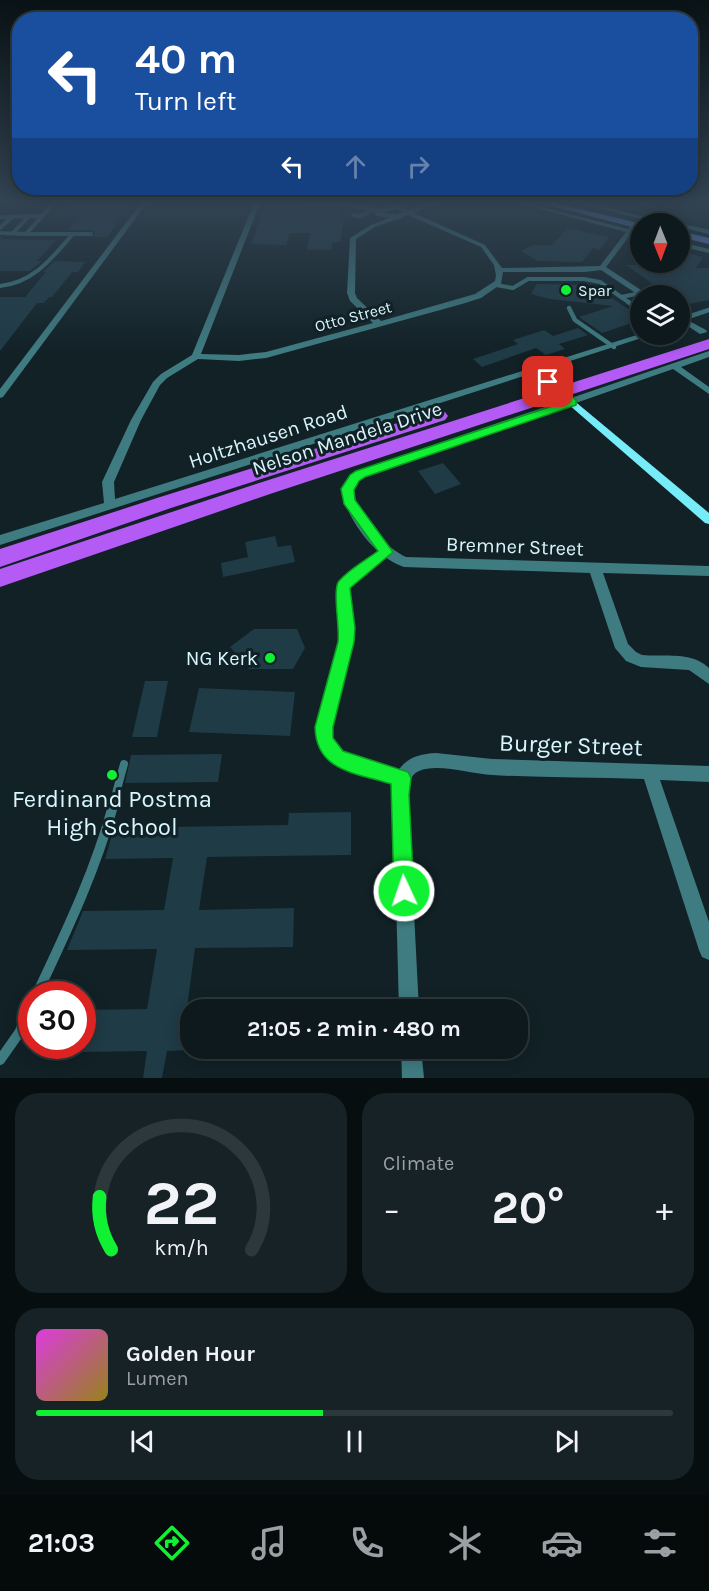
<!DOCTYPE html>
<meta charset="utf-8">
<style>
:root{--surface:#0d191c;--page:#162225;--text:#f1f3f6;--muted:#9aa0a3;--line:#2d383b;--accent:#10f133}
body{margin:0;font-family:Karla,sans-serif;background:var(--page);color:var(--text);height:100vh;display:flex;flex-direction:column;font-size:22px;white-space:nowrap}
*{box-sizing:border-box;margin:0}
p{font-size:20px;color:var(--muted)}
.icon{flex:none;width:33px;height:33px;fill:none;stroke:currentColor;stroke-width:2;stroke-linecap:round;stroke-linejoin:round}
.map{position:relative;height:1078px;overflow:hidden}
.sheet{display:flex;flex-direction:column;gap:15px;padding:15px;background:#070e0f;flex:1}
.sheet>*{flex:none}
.banner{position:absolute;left:12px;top:12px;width:686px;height:183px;border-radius:24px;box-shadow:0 3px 15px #0003,0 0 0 2px var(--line);background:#1a4fa0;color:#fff;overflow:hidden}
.needle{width:39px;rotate:179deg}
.controls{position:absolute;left:630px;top:213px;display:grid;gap:12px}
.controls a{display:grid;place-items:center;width:60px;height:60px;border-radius:50%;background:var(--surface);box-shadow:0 3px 15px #0003,0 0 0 2px var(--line);font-size:30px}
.speed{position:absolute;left:18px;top:981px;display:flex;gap:12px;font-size:30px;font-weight:700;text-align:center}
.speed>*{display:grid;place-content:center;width:78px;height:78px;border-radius:50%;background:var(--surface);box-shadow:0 3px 15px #0003,0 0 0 2px var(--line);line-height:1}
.speed .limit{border:9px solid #d22;background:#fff;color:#111}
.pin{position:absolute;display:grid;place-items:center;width:51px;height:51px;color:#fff;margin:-26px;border-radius:12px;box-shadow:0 3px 9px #0006}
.me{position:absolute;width:66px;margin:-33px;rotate:357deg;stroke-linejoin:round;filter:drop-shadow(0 0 4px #0008)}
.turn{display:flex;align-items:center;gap:21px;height:126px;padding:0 24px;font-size:27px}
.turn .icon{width:78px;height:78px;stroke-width:2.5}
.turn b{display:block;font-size:42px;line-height:51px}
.lanes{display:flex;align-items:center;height:57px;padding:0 24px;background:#0003;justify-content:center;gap:30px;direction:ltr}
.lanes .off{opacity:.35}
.big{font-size:45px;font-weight:700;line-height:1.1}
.sheet .tile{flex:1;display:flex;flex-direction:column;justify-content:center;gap:9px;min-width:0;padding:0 21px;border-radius:24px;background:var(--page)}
.sheet .dial{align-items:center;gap:0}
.dial svg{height:156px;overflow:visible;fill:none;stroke:var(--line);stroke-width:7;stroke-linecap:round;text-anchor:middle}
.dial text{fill:var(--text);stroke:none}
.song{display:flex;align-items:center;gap:18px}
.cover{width:72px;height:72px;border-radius:9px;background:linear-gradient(135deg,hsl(300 70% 55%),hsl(50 70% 35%))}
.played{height:6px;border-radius:3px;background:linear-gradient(90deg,var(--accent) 45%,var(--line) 45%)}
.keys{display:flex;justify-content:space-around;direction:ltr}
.heat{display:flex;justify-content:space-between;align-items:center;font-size:33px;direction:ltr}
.sheet .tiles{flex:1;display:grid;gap:15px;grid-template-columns:1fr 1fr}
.tile:last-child{grid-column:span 2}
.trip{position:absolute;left:180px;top:999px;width:348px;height:60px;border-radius:24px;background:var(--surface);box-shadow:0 3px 15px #0003,0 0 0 2px var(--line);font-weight:700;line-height:60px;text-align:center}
.tab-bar{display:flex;height:96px;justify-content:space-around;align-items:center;background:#050a0b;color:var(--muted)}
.tab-bar .icon{width:42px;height:42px}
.tab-bar .selected{color:var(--accent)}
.tab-bar b{font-size:27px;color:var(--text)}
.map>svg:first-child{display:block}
.green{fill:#142f15}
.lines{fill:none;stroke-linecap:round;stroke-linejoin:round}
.canal{fill:#0e4232;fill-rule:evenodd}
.building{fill:#1e3b46}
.lane-far4{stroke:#3f7c82;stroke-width:4}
.lane-far3{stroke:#3f7c82;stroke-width:4.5}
.lane-far2{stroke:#3f7c82;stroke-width:6}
.lane-far1{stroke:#3f7c82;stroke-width:8}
.lane{stroke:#3f7c82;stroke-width:10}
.street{fill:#3f7c82;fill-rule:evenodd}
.secondary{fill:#75ecf7;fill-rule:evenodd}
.primary{fill:#6694f6;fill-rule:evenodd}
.highway{fill:#b45af5;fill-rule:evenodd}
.route{fill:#10f133;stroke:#0a9d21;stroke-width:1.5}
.poi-dot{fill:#10f133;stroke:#112126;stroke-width:2}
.labels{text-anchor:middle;stroke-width:6;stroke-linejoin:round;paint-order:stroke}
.far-poi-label{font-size:16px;fill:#d8f6fd;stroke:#112126;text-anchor:start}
.far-street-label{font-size:16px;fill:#d8f6fd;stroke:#112126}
.street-label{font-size:20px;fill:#d8f6fd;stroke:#112126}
.poi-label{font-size:20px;fill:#d8f6fd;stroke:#112126;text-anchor:end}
.near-street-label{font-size:24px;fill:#d8f6fd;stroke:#112126}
.near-poi-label{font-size:24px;fill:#d8f6fd;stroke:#112126}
</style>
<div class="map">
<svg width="709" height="1078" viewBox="0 0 709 1078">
<rect width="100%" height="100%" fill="#112126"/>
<!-- green -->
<polygon class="green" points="0,203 42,203 33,212 0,211"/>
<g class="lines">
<!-- canal -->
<polygon class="canal" points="677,203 709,206 709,210 680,205"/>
</g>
<!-- building -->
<g class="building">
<polygon points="73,204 121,205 125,206 112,223 117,223 107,237 94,237 95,232 92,230 68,230 79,217 60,217"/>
<polygon points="266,205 340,209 339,219 344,219 340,242 333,242 331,250 307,250 310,233 290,233 286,245 251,244"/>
<polygon points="567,228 609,237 600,250 593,248 582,262 538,261 521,251 533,245 552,245"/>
<polygon points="0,237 3,237 1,239 56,240 37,261 42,261 30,271 0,271"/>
<polygon points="680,251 703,257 696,268 709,268 709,300 683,305 680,302 680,296 670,296 626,265 680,265"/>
<polygon points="54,261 85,262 78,272 72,272 52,297 49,297 44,303 37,303 0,351 0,297 25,297 46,272 43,272"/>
<polygon points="537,284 592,285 640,317 640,320 602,333 579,317 613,306 550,299 531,294"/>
<polygon points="578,328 588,335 559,344 565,349 546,355 536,348 482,367 473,359 518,344 513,340 544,330 553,336"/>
<polygon points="443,463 461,484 435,494 418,471"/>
<polygon points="275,536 278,547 291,545 295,562 223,577 221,563 248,557 245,542"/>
<polygon points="254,629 297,629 305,648 293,669 249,669 230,647"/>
<polygon points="145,681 168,681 157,737 132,737"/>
<polygon points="199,688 295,692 290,736 189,732"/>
<polygon points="222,754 218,782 125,783 131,755"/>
<polygon points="351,812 351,855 207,857 199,910 294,908 293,947 195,948 187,1008 190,1008 190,1050 167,1051 162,1078 143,1078 147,1051 82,1052 82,1010 147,1009 157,949 67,950 83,911 164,910 173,858 105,859 114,828 288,825 289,813"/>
</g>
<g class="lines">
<!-- lane-far4 -->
<g class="lane-far4">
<polyline points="308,204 351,205 379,211 396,207"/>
<polyline points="377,214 400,217"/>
<polyline points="353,215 360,216 369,212"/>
<polyline points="0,217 41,216"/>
<polyline points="0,228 13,216"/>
<polyline points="693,228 709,232"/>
<polyline points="629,231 640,234"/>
<polyline points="0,233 26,234 54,203"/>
<polyline points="13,233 29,216"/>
<polyline points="26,234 91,234"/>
<polyline points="680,244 709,251"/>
<polyline points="496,285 513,288 528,279 584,279 600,282 621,297"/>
<path d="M0 286C34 282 51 259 72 235"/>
<polyline points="630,303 621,297 641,293"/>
</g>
<!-- lane-far3 -->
<g class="lane-far3">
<polyline points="628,302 640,310"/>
<polyline points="569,308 575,320 614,347"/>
<polyline points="682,319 709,310"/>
</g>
<!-- lane-far2 -->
<polyline class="lane-far2" points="343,596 344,585 386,553"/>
<!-- lane-far1 -->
<g class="lane-far1">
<path d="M343 595 347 628 346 643 324 727C325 735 325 743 330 750 342 765 383 771 401 778"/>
<polyline points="112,808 124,764"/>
</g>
<!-- lane -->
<g class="lane">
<path d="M37 994C66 932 95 872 113 806"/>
<polyline points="0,1060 19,1033 32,1006"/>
</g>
<!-- street -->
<g class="street">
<polygon points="141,203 147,203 3,397 0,398 0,389"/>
<path d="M254 203H260L201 354 239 355 266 352 373 323 350 301 347 293 350 238 371 225 403 212 384 203H391L409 210 429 203H437L414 213 485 245 502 268 600 266 626 232 518 203H527L628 229 632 225H636V227L606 267 650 296H640L601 270 585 272H503L501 284 481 298 462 304 266 358 239 361 198 359 167 378 160 385 141 420 114 482 115 499 640 334H654L0 545V535L104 503 102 482 131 420 153 382 161 374 192 355ZM408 215 481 247 494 265 496 275 495 281 475 294 381 321 357 298 355 293 356 239 375 227Z"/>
<polygon points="578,203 587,203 674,224 661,224"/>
<polygon points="680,223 695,227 696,228 693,230 680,227 678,224"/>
<polygon points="680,316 706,330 707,332 700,334 680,321"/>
<path d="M709 351V357L681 367 709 387V394L673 369 365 477 359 481 353 489C358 516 381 545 406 557L709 566V576L603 573 628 644 636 652 642 655C664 657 691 651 709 668V684L689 670 641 667 626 661 615 648 590 573 404 567C374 557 347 519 341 489L351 475 357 471Z"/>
<path d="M436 753 492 759 709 766V782L660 780 709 922V960L702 957 699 950 644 779C593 777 542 778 492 775 471 774 438 763 419 771 409 775 409 786 408 795L419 1010H399L393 785C398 761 414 754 436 753Z"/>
<polygon points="401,1048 421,1048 424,1078 402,1078"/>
</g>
<!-- secondary -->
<polygon class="secondary" points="548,379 709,513 709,524 705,523 545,384 545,380"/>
<!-- primary -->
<g class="primary">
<polygon points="540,203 555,203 642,224 640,229"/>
<polygon points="680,231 709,238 709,244 680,237"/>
</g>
<!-- highway -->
<g class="highway">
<polygon points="709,339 709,349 270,494 0,587 0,569 256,484"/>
<polygon points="439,410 445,412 448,416 445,420 171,508 0,567 0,549 157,498"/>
</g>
</g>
<!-- sky -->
<linearGradient id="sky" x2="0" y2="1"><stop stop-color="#091215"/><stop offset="0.57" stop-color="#324352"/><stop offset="1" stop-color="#324352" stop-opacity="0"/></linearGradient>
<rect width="709" height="354" fill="url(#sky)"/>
<!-- route -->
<path class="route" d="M548 378 576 400V405L365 477 359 481 354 490 355 500 393 552 350 588 355 628 354 642 333 727V738L343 751 408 772 411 778 409 795 414 891 411 898 404 901 397 898 394 891 391 784C357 773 316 772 315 727L338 642C340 628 332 589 339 581 349 569 366 560 378 551L344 504 341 489 350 475 356 471 565 402 544 384V379Z"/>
<!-- markers -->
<g class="poi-dot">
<circle cx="566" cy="290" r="6"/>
<circle cx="270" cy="658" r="6"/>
<circle cx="112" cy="775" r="6"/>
</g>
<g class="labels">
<!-- far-poi labels -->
<g class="far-poi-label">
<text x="578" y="296">Spar</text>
</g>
<!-- far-street labels -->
<g class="far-street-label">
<text transform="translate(353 316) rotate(-15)" y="6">Otto Street</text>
</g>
<!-- street labels -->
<g class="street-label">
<text transform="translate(268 436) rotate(-18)" y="7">Holtzhausen Road</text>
<text transform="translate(347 438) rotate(-18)" y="7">Nelson Mandela Drive</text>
<text transform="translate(515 546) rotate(2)" y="7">Bremner Street</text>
</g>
<!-- poi labels -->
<g class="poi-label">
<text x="258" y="665">NG Kerk</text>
</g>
<!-- near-street labels -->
<g class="near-street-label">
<text transform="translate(571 745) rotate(2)" y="8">Burger Street</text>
</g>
<!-- near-poi labels -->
<g class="near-poi-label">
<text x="112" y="807">Ferdinand Postma<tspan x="112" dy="28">High School</tspan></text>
</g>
</g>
</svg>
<div class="controls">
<a><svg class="needle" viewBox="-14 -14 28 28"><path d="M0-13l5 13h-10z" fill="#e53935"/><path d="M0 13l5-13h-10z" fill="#9aa0a3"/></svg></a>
<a><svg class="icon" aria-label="layers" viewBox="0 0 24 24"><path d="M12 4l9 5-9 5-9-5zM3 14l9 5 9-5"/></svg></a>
</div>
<div class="speed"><div class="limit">30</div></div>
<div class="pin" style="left:548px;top:382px;background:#d93025"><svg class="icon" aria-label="arrive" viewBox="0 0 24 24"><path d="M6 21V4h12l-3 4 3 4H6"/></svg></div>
<svg class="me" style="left:404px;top:891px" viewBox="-20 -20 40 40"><circle r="17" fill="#10f133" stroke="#fff" stroke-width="3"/><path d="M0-11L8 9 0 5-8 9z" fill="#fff"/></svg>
<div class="trip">21:05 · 2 min · 480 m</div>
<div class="banner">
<div class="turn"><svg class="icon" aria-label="left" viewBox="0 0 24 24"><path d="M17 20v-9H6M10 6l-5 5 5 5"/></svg><div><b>40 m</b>Turn left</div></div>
<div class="lanes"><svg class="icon" aria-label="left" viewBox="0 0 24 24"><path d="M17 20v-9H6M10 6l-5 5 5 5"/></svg><svg class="icon off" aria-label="ahead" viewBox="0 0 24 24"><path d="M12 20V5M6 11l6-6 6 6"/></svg><svg class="icon off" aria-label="right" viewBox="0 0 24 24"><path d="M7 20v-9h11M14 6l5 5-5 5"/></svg></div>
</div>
</div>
<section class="sheet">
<div class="tiles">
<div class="tile dial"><svg viewBox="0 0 100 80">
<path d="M14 69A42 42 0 1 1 86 69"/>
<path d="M14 69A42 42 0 0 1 8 42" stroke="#10f133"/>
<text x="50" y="56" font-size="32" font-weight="700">22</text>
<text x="50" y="72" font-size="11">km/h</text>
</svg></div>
<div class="tile"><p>Climate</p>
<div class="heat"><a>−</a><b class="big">20°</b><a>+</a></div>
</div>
<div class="tile">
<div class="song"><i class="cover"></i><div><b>Golden Hour</b><p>Lumen</p></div></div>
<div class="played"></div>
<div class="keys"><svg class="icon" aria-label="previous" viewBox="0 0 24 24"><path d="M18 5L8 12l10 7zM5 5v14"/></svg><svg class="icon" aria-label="pause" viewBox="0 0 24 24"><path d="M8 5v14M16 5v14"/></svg><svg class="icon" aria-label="next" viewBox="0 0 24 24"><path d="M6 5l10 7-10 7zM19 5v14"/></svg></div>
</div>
</div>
</section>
<nav class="tab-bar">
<b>21:03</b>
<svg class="icon selected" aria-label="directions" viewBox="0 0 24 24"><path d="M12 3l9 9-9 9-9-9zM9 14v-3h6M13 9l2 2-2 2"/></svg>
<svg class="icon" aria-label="music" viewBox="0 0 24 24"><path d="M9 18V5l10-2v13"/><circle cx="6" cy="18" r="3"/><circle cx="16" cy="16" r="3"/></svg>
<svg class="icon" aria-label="phone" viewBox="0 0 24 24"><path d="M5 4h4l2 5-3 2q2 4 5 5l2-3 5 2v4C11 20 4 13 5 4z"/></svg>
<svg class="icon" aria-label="climate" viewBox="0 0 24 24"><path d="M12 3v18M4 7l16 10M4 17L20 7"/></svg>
<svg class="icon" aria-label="car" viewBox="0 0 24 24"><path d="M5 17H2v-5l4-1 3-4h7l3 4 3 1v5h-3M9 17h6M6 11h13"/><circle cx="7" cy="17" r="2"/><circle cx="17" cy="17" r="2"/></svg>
<svg class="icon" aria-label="filters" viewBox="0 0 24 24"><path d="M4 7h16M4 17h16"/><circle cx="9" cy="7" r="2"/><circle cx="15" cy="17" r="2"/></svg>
</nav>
